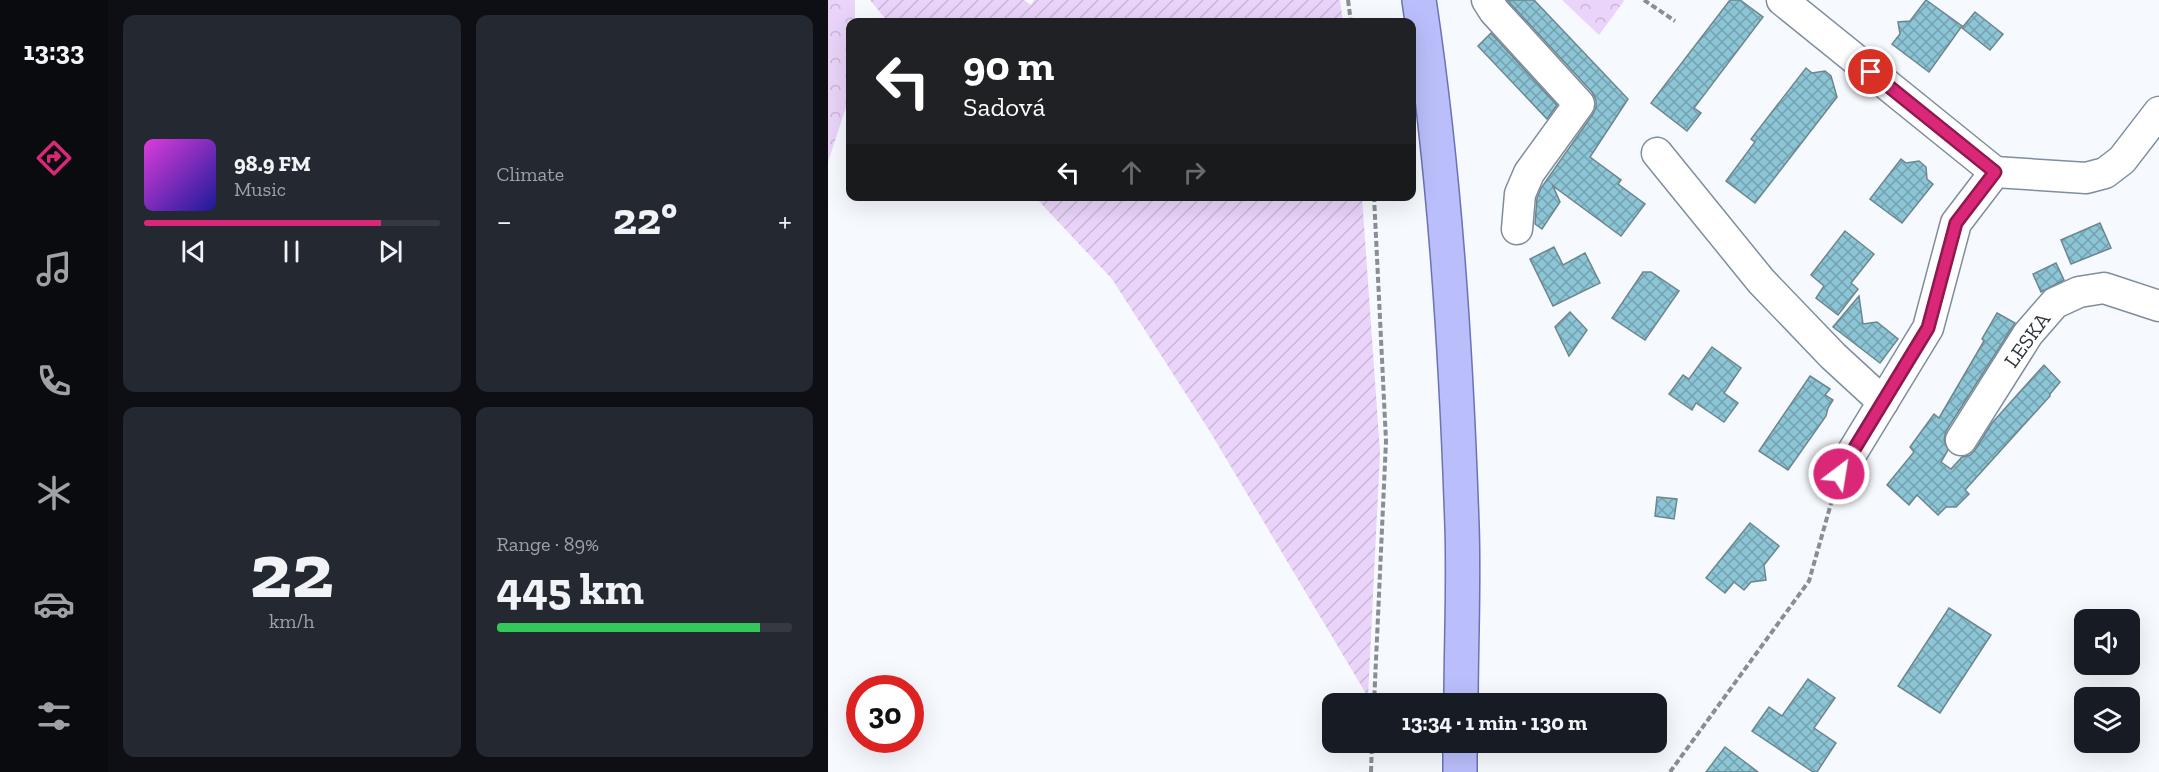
<!DOCTYPE html>
<meta charset="utf-8">
<style>
:root{--surface:#171b24;--page:#242831;--text:#f1f3f6;--muted:#9ea1a6;--line:#363941;--accent:#db2777}
body{margin:0;font-family:"Zilla Slab",serif;background:var(--page);color:var(--text);height:100vh;display:flex;flex-direction:column;font-size:22px;white-space:nowrap}
*{box-sizing:border-box;margin:0}
p{font-size:20px;color:var(--muted)}
.icon{flex:none;width:33px;height:33px;fill:none;stroke:currentColor;stroke-width:2;stroke-linecap:round;stroke-linejoin:round}
.map{position:relative;flex:1;overflow:hidden}
.sheet{display:flex;flex-direction:column;gap:15px;padding:15px;background:#0d0f14;width:720px}
.sheet>*{flex:none}
.hud{position:absolute;left:18px;top:18px;width:570px;height:183px;border-radius:12px;box-shadow:0 6px 24px #0002;background:#202124;color:#fff;overflow:hidden}
.buttons{position:absolute;left:1246px;top:609px;display:grid;gap:12px}
.buttons a{display:grid;place-items:center;width:66px;height:66px;border-radius:12px;background:var(--surface);box-shadow:0 6px 24px #0002;font-size:30px}
.speed{position:absolute;left:18px;top:675px;display:flex;gap:12px;font-size:30px;font-weight:700;text-align:center}
.speed>*{display:grid;place-content:center;width:78px;height:78px;border-radius:50%;background:var(--surface);box-shadow:0 6px 24px #0002;line-height:1}
.speed .limit{border:9px solid #d22;background:#fff;color:#111}
.pin{position:absolute;display:grid;place-items:center;width:51px;height:51px;color:#fff;margin:-26px;border:3px solid #fff;border-radius:50%;box-shadow:0 2px 6px #0007}
.me{position:absolute;width:66px;margin:-33px;rotate:31deg;stroke-linejoin:round;filter:drop-shadow(0 0 4px #0008)}
.turn{display:flex;align-items:center;gap:21px;height:126px;padding:0 18px;font-size:27px}
.turn .icon{width:78px;height:78px;stroke-width:2.5}
.turn b{display:block;font-size:42px;line-height:51px}
.lanes{display:flex;align-items:center;height:57px;padding:0 18px;background:#0003;justify-content:center;gap:30px;direction:ltr}
.lanes .off{opacity:.35}
.big{font-size:45px;font-weight:800;line-height:1.1}
.sheet .card{flex:1;display:flex;flex-direction:column;justify-content:center;gap:9px;min-width:0;padding:0 21px;border-radius:12px;background:var(--page)}
.sheet .dial{align-items:center;gap:0}
.dial b{font-size:78px;line-height:1}
.song{display:flex;align-items:center;gap:18px}
.cover{width:72px;height:72px;border-radius:9px;background:linear-gradient(135deg,hsl(300 70% 55%),hsl(240 70% 35%))}
.played{height:6px;border-radius:3px;background:linear-gradient(90deg,var(--accent) 80%,var(--line) 80%)}
.keys{display:flex;justify-content:space-around;direction:ltr}
.heat{display:flex;justify-content:space-between;align-items:center;font-size:33px;direction:ltr}
.charge{height:9px;border-radius:4px;background:linear-gradient(90deg,#34c759 89%,var(--line) 0)}
.sheet .tiles{flex:1;display:grid;gap:15px;grid-template-columns:repeat(2,1fr)}
.trip{position:absolute;left:494px;top:693px;width:345px;height:60px;border-radius:12px;background:var(--surface);box-shadow:0 6px 24px #0002;font-weight:800;line-height:60px;text-align:center}
main{display:flex;flex:1;min-height:0}
.menu{display:flex;flex-direction:column;width:108px;justify-content:space-around;align-items:center;background:#090b0e;color:var(--muted)}
.menu .icon{width:42px;height:42px}
.menu .current{color:var(--accent)}
.menu b{font-size:27px;color:var(--text)}
.map>svg:first-child{display:block}
.forest{fill:url(#forest-crowns)}
.garden{fill:url(#garden-furrows)}
.building{fill:url(#building-cross-hatch);stroke:#6d868e;stroke-width:1.5}
.lines{fill:none;stroke-linecap:round;stroke-linejoin:round}
.minor-casing{stroke:#7e8e9f;stroke-width:33}
.major-casing{stroke:#6b72b7;stroke-width:36}
.path{stroke:#898e94;stroke-width:4;stroke-dasharray:6 3;stroke-linecap:butt}
.minor{stroke:#fff;stroke-width:30}
.major{stroke:#babefb;stroke-width:33}
.route-casing{stroke:#8e194d;stroke-width:15}
.route{stroke:#db2777;stroke-width:10}
.labels{text-anchor:middle;stroke-width:6;stroke-linejoin:round;paint-order:stroke}
.street-label{font-size:21px;fill:#2f363d;stroke:#fff}
</style>
<main>
<nav class="menu">
<b>13:33</b>
<svg class="icon current" aria-label="directions" viewBox="0 0 24 24"><path d="M12 3l9 9-9 9-9-9zM9 14v-3h6M13 9l2 2-2 2"/></svg>
<svg class="icon" aria-label="music" viewBox="0 0 24 24"><path d="M9 18V5l10-2v13"/><circle cx="6" cy="18" r="3"/><circle cx="16" cy="16" r="3"/></svg>
<svg class="icon" aria-label="phone" viewBox="0 0 24 24"><path d="M5 4h4l2 5-3 2q2 4 5 5l2-3 5 2v4C11 20 4 13 5 4z"/></svg>
<svg class="icon" aria-label="climate" viewBox="0 0 24 24"><path d="M12 3v18M4 7l16 10M4 17L20 7"/></svg>
<svg class="icon" aria-label="car" viewBox="0 0 24 24"><path d="M5 17H2v-5l4-1 3-4h7l3 4 3 1v5h-3M9 17h6M6 11h13"/><circle cx="7" cy="17" r="2"/><circle cx="17" cy="17" r="2"/></svg>
<svg class="icon" aria-label="filters" viewBox="0 0 24 24"><path d="M4 7h16M4 17h16"/><circle cx="9" cy="7" r="2"/><circle cx="15" cy="17" r="2"/></svg>
</nav>
<section class="sheet">
<div class="tiles">
<div class="card">
<div class="song"><i class="cover"></i><div><b>98.9 FM</b><p>Music</p></div></div>
<div class="played"></div>
<div class="keys"><svg class="icon" aria-label="previous" viewBox="0 0 24 24"><path d="M18 5L8 12l10 7zM5 5v14"/></svg><svg class="icon" aria-label="pause" viewBox="0 0 24 24"><path d="M8 5v14M16 5v14"/></svg><svg class="icon" aria-label="next" viewBox="0 0 24 24"><path d="M6 5l10 7-10 7zM19 5v14"/></svg></div>
</div>
<div class="card"><p>Climate</p>
<div class="heat"><a>−</a><b class="big">22°</b><a>+</a></div>
</div>
<div class="card dial"><b>22</b><p>km/h</p></div>
<div class="card"><p>Range · 89%</p><b class="big">445 km</b><div class="charge"></div></div>
</div>
</section>
<div class="map">
<svg width="1331" height="772" viewBox="0 0 1331 772">
<defs>
<pattern id="forest-crowns" width="20" height="18" patternUnits="userSpaceOnUse" patternTransform="scale(1.5)"><rect width="20" height="18" fill="#ead4fa"/><path d="M2 6a3 3 0 1 1 6 0M12 15a3 3 0 1 1 6 0" fill="none" stroke="#c9b7d7"/></pattern>
<pattern id="garden-furrows" width="10" height="10" patternUnits="userSpaceOnUse" patternTransform="scale(1.5)"><rect width="10" height="10" fill="#ead4fa"/><path d="M-1 1l2-2M0 10L10 0M9 11l2-2" fill="none" stroke="#c9b7d7"/></pattern>
<pattern id="building-cross-hatch" width="8" height="8" patternUnits="userSpaceOnUse" patternTransform="scale(1.5)"><rect width="8" height="8" fill="#8cc5d5"/><path d="M0 0l8 8M0 8l8-8" fill="none" stroke="#73a1ae"/></pattern>
</defs>
<rect width="100%" height="100%" fill="#f6f9fd"/>
<!-- forest -->
<g class="forest">
<polygon points="0,0 27,0 27,22 22,22 22,95 0,162"/>
<polygon points="734,0 795,0 796,1 771,35"/>
</g>
<!-- garden -->
<g class="garden">
<polygon points="42,0 196,0 203,5 206,0 512,0 515,22 60,22"/>
<polygon points="207,197 534,197 552,452 540,697 381,430 284,279"/>
</g>
<!-- building -->
<g class="building">
<polygon points="679,0 706,0 800,99 762,157 793,180 790,184 817,204 793,236 725,186 732,202 714,229 707,224 709,198 713,188 765,114 768,107 768,100 764,92"/>
<polygon points="902,0 912,0 935,17 866,108 873,113 859,131 823,103"/>
<polygon points="1098,0 1134,26 1101,72 1064,44 1072,34 1070,22 1082,21"/>
<polygon points="1147,12 1175,34 1162,50 1134,28"/>
<polygon points="663,33 729,105 719,119 650,46"/>
<polygon points="978,68 984,73 997,71 1003,76 1009,97 927,203 898,181 927,142 923,139"/>
<polygon points="1073,159 1078,163 1091,161 1098,167 1099,179 1105,184 1074,223 1042,199"/>
<polygon points="1272,223 1283,248 1243,264 1233,240"/>
<polygon points="1017,231 1046,254 1023,283 1030,289 1010,315 988,298 996,286 983,275"/>
<polygon points="726,247 735,265 757,253 772,283 725,306 702,259"/>
<polygon points="1228,263 1236,280 1213,292 1205,274"/>
<polygon points="815,272 823,272 851,291 817,340 784,318"/>
<polygon points="1031,296 1035,324 1049,322 1070,339 1052,363 1005,327"/>
<polygon points="742,312 759,330 741,356 727,327"/>
<polygon points="1169,313 1187,323 1118,431 1116,440 1120,450 1113,462 1123,469 1134,457 1142,455 1147,450 1164,423 1216,365 1232,382 1222,394 1222,396 1137,490 1141,494 1128,507 1118,507 1110,515 1089,495 1081,505 1059,485 1086,452 1082,447 1106,414 1111,418 1156,341 1154,339"/>
<polygon points="884,347 913,368 896,393 910,403 896,422 868,403 864,410 841,394 855,375 861,379"/>
<polygon points="982,376 1002,389 997,395 1005,400 1000,408 998,416 960,470 931,451"/>
<polygon points="829,497 849,499 846,519 827,516"/>
<polygon points="922,523 951,546 936,565 938,580 923,582 916,590 906,582 897,593 878,578"/>
<polygon points="1121,608 1163,635 1112,713 1070,686"/>
<polygon points="980,679 1007,698 986,728 1008,743 989,772 985,772 924,731 941,707 954,716"/>
<polygon points="897,747 930,772 878,772"/>
</g>
<g class="lines">
<defs>
<g id="minor">
<polyline points="659,0 666,11 751,104 701,173 692,194 689,229"/>
<polyline points="954,0 1167,172"/>
<polyline points="829,153 933,281 1005,356 1055,402"/>
<polyline points="1167,172 1258,178 1277,173 1294,160 1331,112"/>
<polyline points="1133,440 1200,334 1227,303 1251,292 1276,288 1331,306"/>
<polyline points="1011,474 1100,328 1128,223 1167,172"/>
</g>
<g id="major">
<path d="M591 0C617 174 628 350 634 526 636 585 633 644 633 704"/>
<polyline points="632,772 632,742"/>
</g>
</defs>
<!-- minor casing -->
<use href="#minor" class="minor-casing"/>
<!-- major casing -->
<use href="#major" class="major-casing"/>
<!-- path -->
<g class="path">
<polyline points="520,0 523,22"/>
<polyline points="816,0 847,21"/>
<polyline points="546,196 558,441 546,704"/>
<polyline points="543,772 544,742"/>
<polyline points="842,772 981,581 1004,500"/>
</g>
<!-- minor -->
<use href="#minor" class="minor"/>
<!-- major -->
<use href="#major" class="major"/>
</g>
<g class="lines">
<defs>
<polyline id="route" points="1011,474 1100,328 1128,223 1167,172 1043,72"/>
</defs>
<!-- route casing -->
<use href="#route" class="route-casing"/>
<!-- route -->
<use href="#route" class="route"/>
</g>
<g class="labels">
<!-- street labels -->
<g class="street-label">
<text transform="translate(1199 340) rotate(-54)" y="7">LESKA</text>
</g>
</g>
</svg>
<div class="buttons">
<a><svg class="icon" aria-label="sound" viewBox="0 0 24 24"><path d="M4 9h4l5-4v14l-5-4H4zM17 9q2 3 0 6"/></svg></a>
<a><svg class="icon" aria-label="layers" viewBox="0 0 24 24"><path d="M12 4l9 5-9 5-9-5zM3 14l9 5 9-5"/></svg></a>
</div>
<div class="speed"><div class="limit">30</div></div>
<div class="pin" style="left:1043px;top:72px;background:#d93025"><svg class="icon" aria-label="arrive" viewBox="0 0 24 24"><path d="M6 21V4h12l-3 4 3 4H6"/></svg></div>
<svg class="me" style="left:1011px;top:474px" viewBox="-20 -20 40 40"><circle r="17" fill="#db2777" stroke="#fff" stroke-width="3"/><path d="M0-11L8 9 0 5-8 9z" fill="#fff"/></svg>
<div class="trip">13:34 · 1 min · 130 m</div>
<div class="hud">
<div class="turn"><svg class="icon" aria-label="left" viewBox="0 0 24 24"><path d="M17 20v-9H6M10 6l-5 5 5 5"/></svg><div><b>90 m</b>Sadová</div></div>
<div class="lanes"><svg class="icon" aria-label="left" viewBox="0 0 24 24"><path d="M17 20v-9H6M10 6l-5 5 5 5"/></svg><svg class="icon off" aria-label="ahead" viewBox="0 0 24 24"><path d="M12 20V5M6 11l6-6 6 6"/></svg><svg class="icon off" aria-label="right" viewBox="0 0 24 24"><path d="M7 20v-9h11M14 6l5 5-5 5"/></svg></div>
</div>
</div>
</main>
